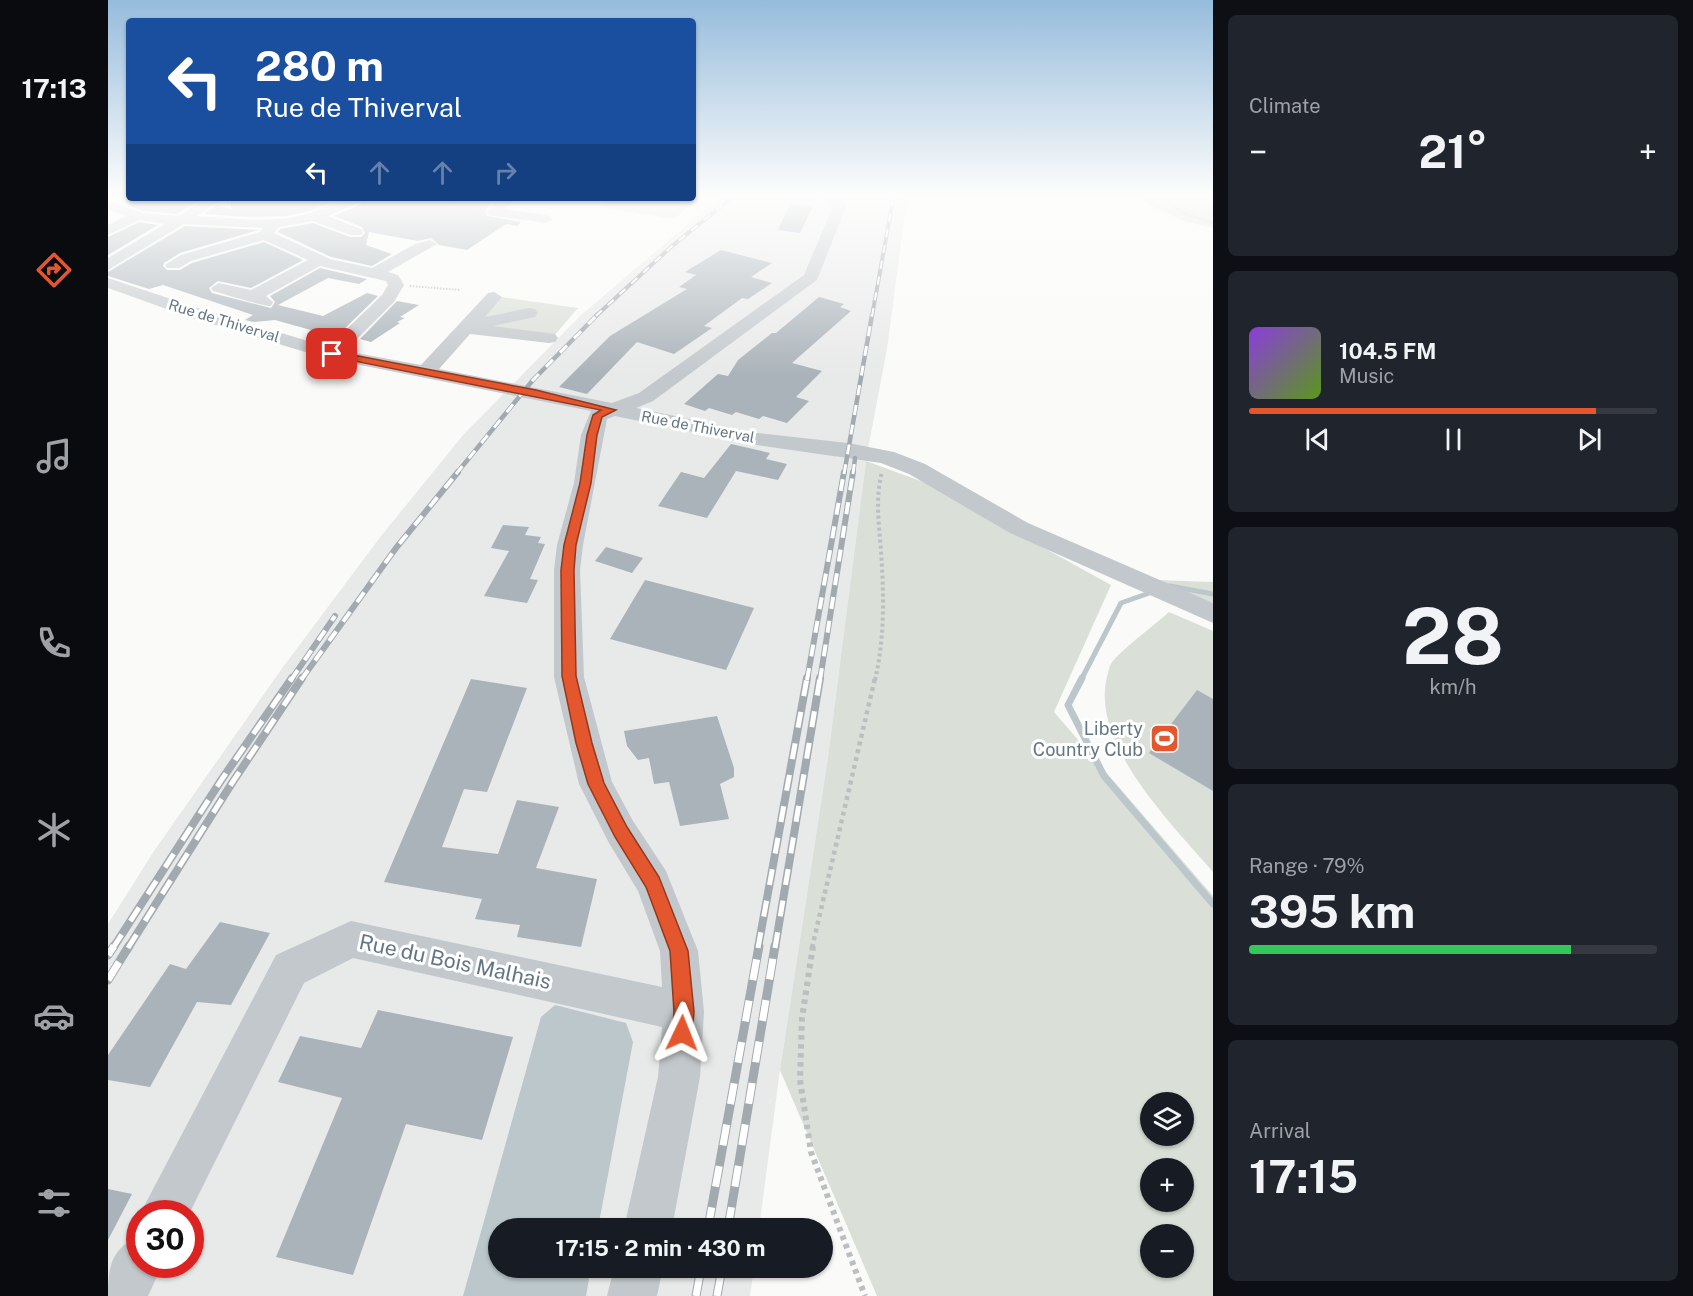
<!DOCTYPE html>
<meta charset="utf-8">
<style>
:root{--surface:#171b24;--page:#20242c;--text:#f1f3f6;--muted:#9ea1a6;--line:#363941;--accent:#e4572e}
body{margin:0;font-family:"Public Sans",sans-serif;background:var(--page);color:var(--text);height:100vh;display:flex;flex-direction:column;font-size:22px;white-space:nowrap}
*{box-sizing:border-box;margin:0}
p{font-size:20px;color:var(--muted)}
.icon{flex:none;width:33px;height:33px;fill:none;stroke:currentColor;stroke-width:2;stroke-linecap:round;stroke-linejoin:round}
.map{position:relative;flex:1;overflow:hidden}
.sheet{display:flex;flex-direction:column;gap:15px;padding:15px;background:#0d0f14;width:480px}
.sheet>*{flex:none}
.banner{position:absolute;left:18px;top:18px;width:570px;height:183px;border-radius:6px;box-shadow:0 2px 4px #0004;background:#1a4fa0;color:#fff;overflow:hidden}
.tools{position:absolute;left:1032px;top:1092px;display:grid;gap:12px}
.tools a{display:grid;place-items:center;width:54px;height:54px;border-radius:50%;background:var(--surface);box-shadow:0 2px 4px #0004;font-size:30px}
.speed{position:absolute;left:18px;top:1200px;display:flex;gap:12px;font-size:30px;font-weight:700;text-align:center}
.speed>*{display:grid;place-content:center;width:78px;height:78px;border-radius:50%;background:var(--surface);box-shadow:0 2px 4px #0004;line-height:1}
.speed .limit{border:9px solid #d22;background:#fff;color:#111}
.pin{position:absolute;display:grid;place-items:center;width:51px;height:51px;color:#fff;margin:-26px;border-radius:12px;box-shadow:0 3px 9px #0006}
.me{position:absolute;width:66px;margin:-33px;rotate:2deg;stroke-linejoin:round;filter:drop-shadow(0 0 4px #0008)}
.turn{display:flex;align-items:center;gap:21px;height:126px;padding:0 30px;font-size:27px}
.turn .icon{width:78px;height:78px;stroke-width:2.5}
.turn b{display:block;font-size:42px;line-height:51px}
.lanes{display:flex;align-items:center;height:57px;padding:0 30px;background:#0003;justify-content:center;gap:30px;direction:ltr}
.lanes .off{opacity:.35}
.big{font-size:45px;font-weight:700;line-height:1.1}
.sheet .tile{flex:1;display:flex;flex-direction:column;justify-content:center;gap:9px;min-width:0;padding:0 21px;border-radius:9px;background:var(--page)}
.sheet .dial{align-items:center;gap:0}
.dial b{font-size:78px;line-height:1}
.song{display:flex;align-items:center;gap:18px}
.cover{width:72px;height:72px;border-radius:9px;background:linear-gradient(135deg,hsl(270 70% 55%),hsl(90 70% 35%))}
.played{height:6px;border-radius:3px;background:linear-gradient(90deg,var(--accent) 85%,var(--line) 85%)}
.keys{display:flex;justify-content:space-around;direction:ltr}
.heat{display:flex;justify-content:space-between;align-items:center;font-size:33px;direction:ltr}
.charge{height:9px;border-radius:4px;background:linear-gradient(90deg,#34c759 79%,var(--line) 0)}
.trip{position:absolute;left:380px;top:1218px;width:345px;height:60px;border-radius:30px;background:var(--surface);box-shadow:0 2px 4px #0004;font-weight:700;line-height:60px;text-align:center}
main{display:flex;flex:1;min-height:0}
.tabs{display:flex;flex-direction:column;width:108px;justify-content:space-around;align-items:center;background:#090b0e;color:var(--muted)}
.tabs .icon{width:42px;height:42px}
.tabs .selected{color:var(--accent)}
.tabs b{font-size:27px;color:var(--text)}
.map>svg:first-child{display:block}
.built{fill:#e8e9e9;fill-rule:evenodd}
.green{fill:#dadfd7;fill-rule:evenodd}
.water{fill:#bbc7cb}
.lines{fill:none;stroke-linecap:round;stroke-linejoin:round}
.stream-far2{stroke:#bbc7cb;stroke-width:3}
.stream-far1{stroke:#bbc7cb;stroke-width:5}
.stream{stroke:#bbc7cb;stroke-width:7}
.building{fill:#aab3b9}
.path-far3{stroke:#bbbfc2;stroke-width:2;stroke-dasharray:1.5 1.5;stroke-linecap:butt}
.path-far2{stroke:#bbbfc2;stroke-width:4;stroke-dasharray:3 3;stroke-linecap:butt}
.path-far1{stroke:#bbbfc2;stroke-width:4.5;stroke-dasharray:4 4;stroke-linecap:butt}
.path{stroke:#bbbfc2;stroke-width:6;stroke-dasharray:4.5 4.5;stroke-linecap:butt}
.minor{fill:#c3c8cc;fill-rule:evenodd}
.rail-far4-casing{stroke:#a2aab0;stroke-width:4}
.rail-far3-casing{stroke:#a2aab0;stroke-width:4.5}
.rail-far2-casing{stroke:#a2aab0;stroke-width:6}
.rail-far1-casing{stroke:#a2aab0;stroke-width:8}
.rail-casing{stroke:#a2aab0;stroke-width:9}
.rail-far4{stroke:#fff;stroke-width:2;stroke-dasharray:8;stroke-linecap:butt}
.rail-far3{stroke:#fff;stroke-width:3;stroke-dasharray:10;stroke-linecap:butt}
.rail-far2{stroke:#fff;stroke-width:4;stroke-dasharray:12;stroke-linecap:butt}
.rail-far1{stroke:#fff;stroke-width:5;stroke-dasharray:16;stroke-linecap:butt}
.rail{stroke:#fff;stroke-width:7;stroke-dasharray:21;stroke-linecap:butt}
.route{fill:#e4572e;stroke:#94391e;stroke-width:1.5}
.labels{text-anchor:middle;stroke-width:6;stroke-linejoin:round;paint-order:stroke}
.far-street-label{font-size:15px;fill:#657683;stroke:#fff}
.poi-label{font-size:18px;fill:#657683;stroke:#fff;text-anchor:end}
.near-street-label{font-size:21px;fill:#657683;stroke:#fff}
</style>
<main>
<nav class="tabs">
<b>17:13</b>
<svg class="icon selected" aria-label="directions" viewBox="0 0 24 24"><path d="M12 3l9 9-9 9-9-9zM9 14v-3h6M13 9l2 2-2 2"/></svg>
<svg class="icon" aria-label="music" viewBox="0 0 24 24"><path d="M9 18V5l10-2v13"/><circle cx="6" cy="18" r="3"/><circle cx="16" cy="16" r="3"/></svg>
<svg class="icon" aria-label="phone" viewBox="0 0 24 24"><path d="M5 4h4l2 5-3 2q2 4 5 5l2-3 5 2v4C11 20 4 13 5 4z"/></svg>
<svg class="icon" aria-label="climate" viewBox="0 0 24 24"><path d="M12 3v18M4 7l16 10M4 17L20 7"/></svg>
<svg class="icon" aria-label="car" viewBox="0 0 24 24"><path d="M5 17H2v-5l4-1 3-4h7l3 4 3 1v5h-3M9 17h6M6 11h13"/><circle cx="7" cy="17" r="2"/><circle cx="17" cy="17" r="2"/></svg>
<svg class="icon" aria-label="filters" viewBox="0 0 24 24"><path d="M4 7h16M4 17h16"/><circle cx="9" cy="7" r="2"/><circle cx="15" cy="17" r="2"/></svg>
</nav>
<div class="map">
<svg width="1105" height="1296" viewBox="0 0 1105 1296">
<rect width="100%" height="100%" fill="#fafaf8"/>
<!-- built -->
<path class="built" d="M615 194H780V196L799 198 779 349 760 449 730 445 728 457 758 461 720 757 672 1070 651 1228H390V1268H646L642 1296H0V924L46 851 175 667 273 536 356 434 472 316ZM32 1214H82V1264H32Z"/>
<!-- green -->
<g class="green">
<polygon points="585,194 596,194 566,219 492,207 505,198 585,198"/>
<polygon points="1047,194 1105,194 1105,228 1075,221 1033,201"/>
<polygon points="393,297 470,308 445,337 381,327 371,317"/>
<path d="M758 461 818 483 1003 585 946 712 1105 896V1296H769L672 1070 720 757ZM1042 1102H1076V1136H1042ZM1042 1168H1076V1202H1042ZM1042 1234H1076V1268H1042Z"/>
<polygon points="1047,580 1105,582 1105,614"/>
<path d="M1061 612 1105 631V872C1065 825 982 744 999 677 1000 674 1001 667 1003 664 1009 653 1049 623 1061 612Z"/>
</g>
<!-- water -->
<polygon class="water" points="447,1005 518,1023 525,1042 490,1228 390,1228 390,1268 483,1268 478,1296 355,1296 433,1017"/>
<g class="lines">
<!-- stream-far2 -->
<polyline class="stream-far2" points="1054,199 1078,214 1105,223"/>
<!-- stream-far1 -->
<g class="stream-far1">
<polyline points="1062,586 1105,594"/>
<polyline points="973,680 1013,603 1047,591"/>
</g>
<!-- stream -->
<polyline class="stream" points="974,678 960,705 996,776 1105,904"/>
</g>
<!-- building -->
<g class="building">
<polygon points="40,198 84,198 92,200 69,214 35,211 19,205"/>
<polygon points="123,198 236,198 198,212 178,216 140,217 96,214 109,205 123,209"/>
<polygon points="255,198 388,198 377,210 379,216 413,222 409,226 398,224 359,250 331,245 323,238 310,241 261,232 258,245 284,254 264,266 223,257 170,232 172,229 205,223 242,237 253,237 257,233 254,227 226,216 253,204"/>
<polygon points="682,204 705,206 692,233 670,230"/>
<polygon points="31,222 50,225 0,255 0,237"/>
<polygon points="77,226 151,230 72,253 56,263 55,266 59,270 72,270 84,263 156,242 195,260 143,288 110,281 101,288 104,293 163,308 167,302 162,296 212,268 259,279 251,284 220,278 170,305 215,316 259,293 270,296 231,334 223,332 217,334 167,320 145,322 137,320 145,315 55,285 41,289 0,276 0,272"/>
<polygon points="613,250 664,263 643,277 664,283 640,299 634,298 596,326 604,328 566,354 529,342 479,394 451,387 502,336 579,289 571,287 588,275 577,272"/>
<polygon points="711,297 736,304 732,307 743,311 684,363 714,371 688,397 701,401 679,423 655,416 651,419 628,412 624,415 601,408 597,411 576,404 610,374 620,376 630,360 664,333 668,333"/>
<polygon points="289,301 311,305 292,317 297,318 289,322 292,323 263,342 252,339"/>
<polygon points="623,444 662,453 658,459 679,464 670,480 628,471 599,518 550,506 573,472 596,478"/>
<polygon points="395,525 421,527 417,535 433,537 430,543 437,544 422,579 430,580 419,603 376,596 401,551 383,548"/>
<polygon points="498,547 535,558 524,573 487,561"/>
<polygon points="537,580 646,608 618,670 502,639"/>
<polygon points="363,679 419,688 379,792 356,789 334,847 390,854 409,800 451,807 428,868 489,879 473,947 409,937 412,925 367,919 374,899 276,882"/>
<polygon points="1089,690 1105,699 1105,791 1041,753"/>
<polygon points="609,716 626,768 626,777 612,784 621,819 572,826 561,782 546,784 541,758 530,760 519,746 516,731"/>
<polygon points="112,922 162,933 123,1005 89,1002 42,1087 0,1080 0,1055 62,964 78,969"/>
<polygon points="270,1010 405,1037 374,1140 298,1124 245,1275 168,1257 234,1098 170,1082 192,1036 253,1048"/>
<polygon points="0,1189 24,1194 0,1240"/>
</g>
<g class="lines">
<!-- path-far3 -->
<g class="path-far3">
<polyline points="947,194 1025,198 1105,198"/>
<polyline points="262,199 371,210"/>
<polyline points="302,286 352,290"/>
</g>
<!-- path-far2 -->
<path class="path-far2" d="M767 680C777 637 776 594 773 551 771 524 767 499 774 472"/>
<!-- path-far1 -->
<polyline class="path-far1" points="704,948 767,678"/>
<!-- path -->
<polyline class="path" points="705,946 694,1018 692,1080 703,1152 757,1296"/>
<!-- minor -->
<g class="minor">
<path d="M705 194H723L739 204 709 280 545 401 528 408 649 433 740 443 786 452 817 464 920 523 1105 603V623L902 533 801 474 773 463 649 445 507 416 499 419 475 545 472 570 476 677 504 782 525 821 558 871 590 951 596 1012 592 1077 564 1228H516L550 1077 554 1027 245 958 196 983 81 1214H32L168 955 243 921 554 987 552 951 530 891 501 843 471 784 446 677V570L449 545 466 483 473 435 483 411 217 358 78 316 0 288V278L90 308 220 347 274 295 280 285 278 281 212 266 158 296 165 302 163 306C156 307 117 294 105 291L103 288 111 283 143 290 200 260 156 240 83 261 71 268H59L57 265 73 255 152 232 155 228 76 224 0 270V258L57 224 31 220 0 235V225L18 216 0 209V201L35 213 70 216 100 198H116L89 216C123 218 157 223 191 216 213 211 231 198 253 198L252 202 220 216 253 229 255 232 253 235H243L205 221 171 227 166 233 222 259 264 268 307 244 322 240 329 244 280 272 290 275 296 285 286 302 237 351 313 365 380 293 386 292 394 297 377 317 421 308 427 309 430 313 427 317 385 326 447 334 450 338 447 342 441 343 362 334 331 369 504 403 531 393 696 275 725 206Z"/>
<polygon points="392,198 407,198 397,209 438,215 445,219 438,223 381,215 379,212"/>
<path d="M32 1236V1264H55L40 1296H0C0 1267 3 1248 32 1236Z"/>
<polygon points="506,1268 555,1268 549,1296 499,1296"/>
</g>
<defs>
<g id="rail-far4">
<polyline points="488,316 563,247 628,194"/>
<polyline points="764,316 786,194"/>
</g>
<g id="rail-far3">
<polyline points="348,474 425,380 489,315"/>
<polyline points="736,474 764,315"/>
<polyline points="745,474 747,458"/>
</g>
<g id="rail-far2">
<polyline points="183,680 227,616"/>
<polyline points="193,680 288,548 350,472"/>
<polyline points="699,680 736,472"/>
<polyline points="712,680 745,472"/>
</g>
<g id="rail-far1">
<polyline points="5,948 114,779 184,678"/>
<polyline points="20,948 124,783 194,678"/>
<polyline points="650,948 699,678"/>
<polyline points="667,948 712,678"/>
</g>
<g id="rail">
<polyline points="0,955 6,946"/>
<polyline points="0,980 21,946"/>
<polyline points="600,1228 651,946"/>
<polyline points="620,1228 667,946"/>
<polyline points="588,1296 593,1268"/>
<polyline points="609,1296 614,1268"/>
</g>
</defs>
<!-- rail-far4 casing -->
<use href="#rail-far4" class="rail-far4-casing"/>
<!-- rail-far3 casing -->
<use href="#rail-far3" class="rail-far3-casing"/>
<!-- rail-far2 casing -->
<use href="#rail-far2" class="rail-far2-casing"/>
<!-- rail-far1 casing -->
<use href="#rail-far1" class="rail-far1-casing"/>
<!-- rail casing -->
<use href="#rail" class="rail-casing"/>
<!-- rail-far4 -->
<use href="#rail-far4" class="rail-far4"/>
<!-- rail-far3 -->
<use href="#rail-far3" class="rail-far3"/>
<!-- rail-far2 -->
<use href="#rail-far2" class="rail-far2"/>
<!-- rail-far1 -->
<use href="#rail-far1" class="rail-far1"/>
<!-- rail -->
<use href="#rail" class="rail"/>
</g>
<!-- sky -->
<linearGradient id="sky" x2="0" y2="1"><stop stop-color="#96bcdc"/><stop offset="0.52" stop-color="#fdfdfc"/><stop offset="1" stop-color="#fdfdfc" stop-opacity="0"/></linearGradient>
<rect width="1105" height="376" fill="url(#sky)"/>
<!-- route -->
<polygon class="route" points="224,351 428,390 508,410 494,417 489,435 483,483 468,545 466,570 468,676 484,743 496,783 519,827 551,877 580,951 586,1012 584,1033 581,1040 574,1043 567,1040 564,1033 566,1012 562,951 538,887 507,837 480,784 468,743 454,676 453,570 456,545 472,483 479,435 485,415 493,410 221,356 221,352"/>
<!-- icons -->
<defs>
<symbol id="stadium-square" viewBox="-11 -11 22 22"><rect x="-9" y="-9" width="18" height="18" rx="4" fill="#e4572e" stroke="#fff"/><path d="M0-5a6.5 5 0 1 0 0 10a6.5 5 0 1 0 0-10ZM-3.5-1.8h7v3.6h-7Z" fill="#fff"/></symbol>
</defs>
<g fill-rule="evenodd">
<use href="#stadium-square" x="1040" y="722" width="33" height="33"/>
</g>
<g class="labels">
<!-- far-street labels -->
<g class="far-street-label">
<text transform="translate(116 321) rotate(17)" y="5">Rue de Thiverval</text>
<text transform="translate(590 427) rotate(11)" y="5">Rue de Thiverval</text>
</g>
<!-- poi labels -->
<g class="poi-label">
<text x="1035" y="735">Liberty<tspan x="1035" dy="21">Country Club</tspan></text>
</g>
<!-- near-street labels -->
<g class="near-street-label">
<text transform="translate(347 962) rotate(12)" y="7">Rue du Bois Malhais</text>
</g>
</g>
</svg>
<div class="tools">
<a><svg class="icon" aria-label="layers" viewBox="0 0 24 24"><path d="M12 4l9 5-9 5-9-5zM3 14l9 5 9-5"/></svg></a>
<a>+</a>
<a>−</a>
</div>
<div class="speed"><div class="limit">30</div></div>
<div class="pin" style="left:224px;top:354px;background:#d93025"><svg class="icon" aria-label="arrive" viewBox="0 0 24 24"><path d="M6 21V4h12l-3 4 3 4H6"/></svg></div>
<svg class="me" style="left:574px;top:1033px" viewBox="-20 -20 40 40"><path d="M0-17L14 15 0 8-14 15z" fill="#e4572e" stroke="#fff" stroke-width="4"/></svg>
<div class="trip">17:15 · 2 min · 430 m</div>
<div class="banner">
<div class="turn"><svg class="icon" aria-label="left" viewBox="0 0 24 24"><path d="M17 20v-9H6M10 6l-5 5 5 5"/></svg><div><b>280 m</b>Rue de Thiverval</div></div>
<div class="lanes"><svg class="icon" aria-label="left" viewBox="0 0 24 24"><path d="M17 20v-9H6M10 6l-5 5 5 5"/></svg><svg class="icon off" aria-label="ahead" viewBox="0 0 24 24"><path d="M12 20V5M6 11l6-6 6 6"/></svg><svg class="icon off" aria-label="ahead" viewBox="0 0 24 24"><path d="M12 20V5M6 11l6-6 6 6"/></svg><svg class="icon off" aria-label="right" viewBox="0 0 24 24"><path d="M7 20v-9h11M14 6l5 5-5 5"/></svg></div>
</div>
</div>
<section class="sheet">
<div class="tile"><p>Climate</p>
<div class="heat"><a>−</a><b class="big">21°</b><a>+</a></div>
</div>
<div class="tile">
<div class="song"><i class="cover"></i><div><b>104.5 FM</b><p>Music</p></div></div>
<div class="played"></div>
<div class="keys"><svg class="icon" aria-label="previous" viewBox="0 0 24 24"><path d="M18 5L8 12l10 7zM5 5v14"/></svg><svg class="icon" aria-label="pause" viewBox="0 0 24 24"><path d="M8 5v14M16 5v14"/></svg><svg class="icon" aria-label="next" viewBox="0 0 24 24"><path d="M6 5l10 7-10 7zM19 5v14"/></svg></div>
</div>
<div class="tile dial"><b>28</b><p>km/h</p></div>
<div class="tile"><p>Range · 79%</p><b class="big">395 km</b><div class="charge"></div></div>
<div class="tile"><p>Arrival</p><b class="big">17:15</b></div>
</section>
</main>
